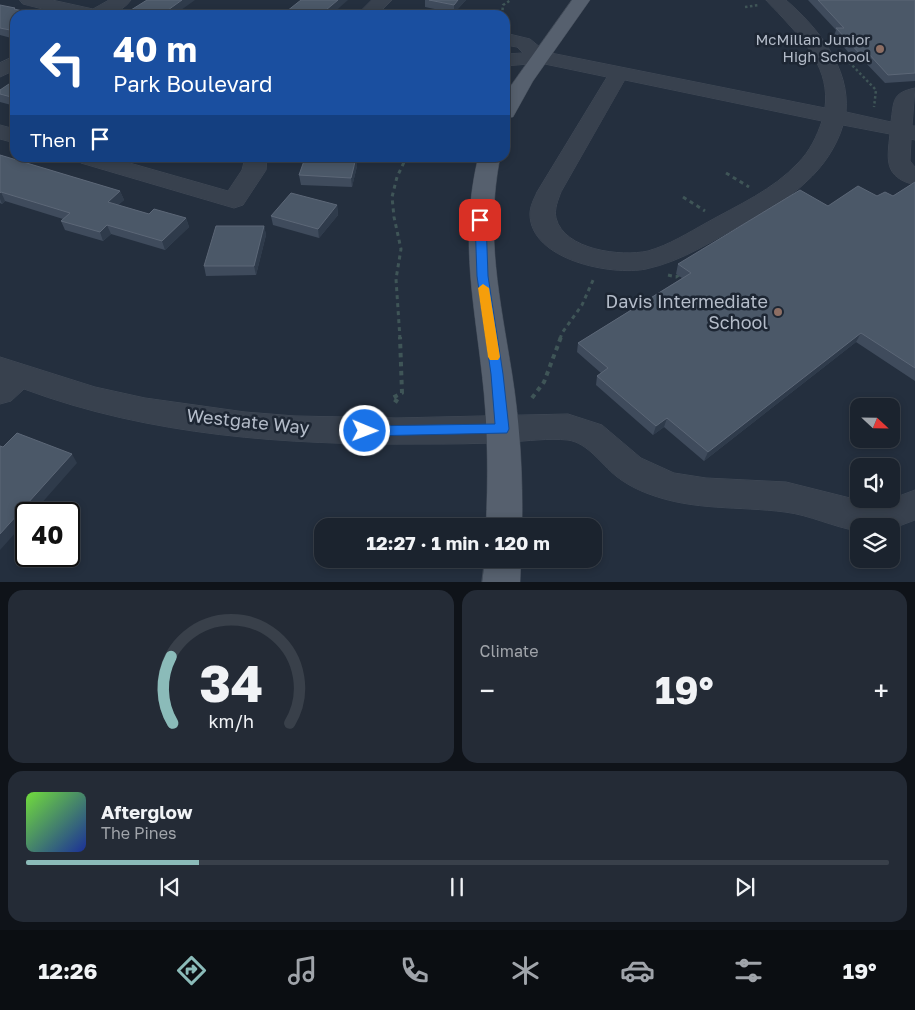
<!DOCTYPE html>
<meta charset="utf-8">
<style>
:root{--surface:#1b232e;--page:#242b36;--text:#f1f3f6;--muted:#a0a4aa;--line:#39404a;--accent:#8bbbb9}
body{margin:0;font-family:"Golos Text",sans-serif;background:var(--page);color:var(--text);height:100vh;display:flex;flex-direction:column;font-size:19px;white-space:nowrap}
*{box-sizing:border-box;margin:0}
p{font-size:16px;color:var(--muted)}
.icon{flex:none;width:28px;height:28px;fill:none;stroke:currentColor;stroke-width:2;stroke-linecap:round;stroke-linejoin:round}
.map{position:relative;height:582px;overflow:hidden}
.sheet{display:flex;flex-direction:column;gap:8px;padding:8px;background:#0f1319;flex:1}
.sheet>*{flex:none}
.guide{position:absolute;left:10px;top:10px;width:500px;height:152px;border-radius:15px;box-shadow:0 2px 8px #0003,0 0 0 1px var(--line);background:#1a4fa0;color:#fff;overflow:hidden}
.needle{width:32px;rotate:112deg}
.buttons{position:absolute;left:850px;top:398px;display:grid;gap:10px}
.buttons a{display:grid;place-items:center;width:50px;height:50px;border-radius:10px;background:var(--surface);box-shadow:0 2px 8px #0003,0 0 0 1px var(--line);font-size:25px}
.speed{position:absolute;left:15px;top:502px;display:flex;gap:10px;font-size:25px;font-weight:700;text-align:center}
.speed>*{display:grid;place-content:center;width:65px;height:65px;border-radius:50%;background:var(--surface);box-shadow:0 2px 8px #0003,0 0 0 1px var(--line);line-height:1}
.speed .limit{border:2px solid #111;border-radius:8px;background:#fff;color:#111}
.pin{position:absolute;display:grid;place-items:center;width:42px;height:42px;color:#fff;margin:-21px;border-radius:10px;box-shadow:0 2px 8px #0006}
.me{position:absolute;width:55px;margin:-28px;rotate:91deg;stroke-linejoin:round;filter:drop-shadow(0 0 4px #0008)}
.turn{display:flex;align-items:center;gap:18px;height:105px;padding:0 20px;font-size:22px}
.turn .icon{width:65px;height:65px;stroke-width:2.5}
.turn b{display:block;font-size:35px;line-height:42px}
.then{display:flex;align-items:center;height:48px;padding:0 20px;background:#0003;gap:10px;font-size:19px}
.big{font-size:38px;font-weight:700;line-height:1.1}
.sheet .card{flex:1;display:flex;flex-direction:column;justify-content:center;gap:8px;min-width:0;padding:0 18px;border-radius:15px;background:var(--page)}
.sheet .dial{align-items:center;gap:0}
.dial svg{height:130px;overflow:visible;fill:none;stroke:var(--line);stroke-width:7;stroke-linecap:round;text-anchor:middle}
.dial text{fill:var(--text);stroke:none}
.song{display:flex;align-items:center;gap:15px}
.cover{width:60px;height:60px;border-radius:8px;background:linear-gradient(135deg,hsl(100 70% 55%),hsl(230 70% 35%))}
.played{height:5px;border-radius:2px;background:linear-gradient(90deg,var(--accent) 20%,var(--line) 20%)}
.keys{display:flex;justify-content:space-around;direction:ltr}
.heat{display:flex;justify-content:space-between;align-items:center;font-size:28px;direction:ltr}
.sheet .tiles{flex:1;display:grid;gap:8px;grid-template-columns:1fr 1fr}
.card:last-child{grid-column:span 2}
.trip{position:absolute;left:314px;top:518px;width:288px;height:50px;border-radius:15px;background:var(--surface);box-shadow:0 2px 8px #0003,0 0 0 1px var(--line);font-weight:700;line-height:50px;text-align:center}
.dock{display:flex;height:80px;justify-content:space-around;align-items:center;background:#0b0e12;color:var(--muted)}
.dock .icon{width:35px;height:35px}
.dock .on{color:var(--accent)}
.dock b{font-size:22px;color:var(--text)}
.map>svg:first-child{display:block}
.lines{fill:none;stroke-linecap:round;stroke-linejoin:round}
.minor-casing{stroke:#414a57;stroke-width:1}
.major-casing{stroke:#414a57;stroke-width:1}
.path-far2{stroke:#3f5557;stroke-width:2.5;stroke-dasharray:2.5 2.5;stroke-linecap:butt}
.path-far1{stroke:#3f5557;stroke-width:3;stroke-dasharray:4 4;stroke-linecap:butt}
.path{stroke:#3f5557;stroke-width:4;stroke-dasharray:4.5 4.5;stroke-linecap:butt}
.minor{fill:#38414e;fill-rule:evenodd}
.major{fill:#56606e;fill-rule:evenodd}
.wall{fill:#3f4b5c}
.shaded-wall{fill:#2f3b4b}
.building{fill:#4b5868;stroke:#5c6777}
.route{fill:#1a73e8;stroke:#114b97}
.slow{fill:#f59e0b}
.education-dot{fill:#8d6e63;stroke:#1d2633;stroke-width:2}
.labels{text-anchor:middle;stroke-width:5;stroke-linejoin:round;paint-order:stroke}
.far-poi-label{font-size:15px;fill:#b4bcc9;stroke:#1d2633;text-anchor:end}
.poi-label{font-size:18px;fill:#b4bcc9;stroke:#1d2633;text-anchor:end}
.street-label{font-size:18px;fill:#b4bcc9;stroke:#1d2633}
</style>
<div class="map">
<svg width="915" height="583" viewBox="0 0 915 583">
<rect width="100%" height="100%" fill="#242f3e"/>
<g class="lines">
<defs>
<g id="minor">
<path d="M20 0H52L93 9 109 0H131C111 29 51 11 23 4Z"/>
<polygon points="372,0 392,0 377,15 357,15"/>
<path d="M766 0H786C818 28 850 67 846 112L891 122C894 100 892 93 915 88L912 126H915V140L911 139 910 161 915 167V185C884 177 887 161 890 134L843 125C837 146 823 167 806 182 789 199 766 209 746 222 714 240 683 261 646 269 612 276 530 260 530 214 530 206 534 199 537 192L607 77 540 63 505 66V54L523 53 517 47 505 45V33L530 39 546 52 825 108C830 70 806 43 782 17 777 11 771 6 766 0ZM625 80 822 121C817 136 810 151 798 163 773 190 738 205 706 223 688 233 669 245 648 251 621 257 564 250 556 218 554 209 558 200 561 192Z"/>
<polygon points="15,56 15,70 0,77 0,63"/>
<polygon points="0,125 15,129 15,143 0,139"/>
<polygon points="78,158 112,158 228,191 242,170 245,158 267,158 266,170 243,205 234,208 81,163"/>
<path d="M0 357 95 387 145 398 245 412 295 416 396 418 568 414 602 425 641 458 674 473 706 478 786 482 858 500 891 499 915 490V520L891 529V526H859L858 531C833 527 810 515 785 512 739 506 694 511 649 494 638 490 626 484 616 476 601 464 588 443 568 440 548 438 528 441 508 442 479 444 449 444 420 444 287 445 150 436 24 389L11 401 0 404Z"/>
</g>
<g id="major">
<polygon points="572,0 590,0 533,81 513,117 505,118 505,94"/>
<path d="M478 158H500C485 235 500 298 512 374 520 424 523 476 522 526H486C488 482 488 437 484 393 476 309 458 243 478 158Z"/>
<polygon points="485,559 521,559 520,583 482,583"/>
</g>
</defs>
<!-- minor casing -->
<use href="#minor" class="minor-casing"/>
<!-- major casing -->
<use href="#major" class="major-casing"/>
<!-- path-far2 -->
<g class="path-far2">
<polyline points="745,7 759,5"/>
<polyline points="502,15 503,5 511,0"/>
<polyline points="770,38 785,37"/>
<polyline points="849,62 876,90 874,107"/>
</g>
<!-- path-far1 -->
<g class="path-far1">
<polyline points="726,173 749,187"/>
<polyline points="683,197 705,211"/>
<polyline points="668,275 676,277 681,274"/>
<polyline points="400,339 396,279 401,249 394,217 392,197 397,177 406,158"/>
<polyline points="560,339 562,333 582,305 594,278"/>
</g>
<!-- path -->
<g class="path">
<polyline points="532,398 544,382 561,337"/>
<polyline points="398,402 392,398 402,393 400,337"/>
</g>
<!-- minor -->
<use href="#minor" class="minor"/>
<!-- major -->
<use href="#major" class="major"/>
</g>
<!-- wall -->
<g class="wall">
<polygon points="425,0 466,0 454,13 425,7"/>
<polygon points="808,0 915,0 915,81 885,83 865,62 857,62 834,36 836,30"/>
<polygon points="0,5 15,8 15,39 0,35"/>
<polygon points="15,80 15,106 0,102 0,90"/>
<polygon points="0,155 120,191 124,200 118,205 149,214 186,218 189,227 165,250 111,234 103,241 65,230 61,221 63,219 5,201 2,204 0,203"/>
<polygon points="357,166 352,187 301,185 299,175"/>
<polygon points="915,182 915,381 856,342 704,461 664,427 653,435 596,385 597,376 601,373 577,352 578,343 682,278 676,274 678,264 828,206 877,196 893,196"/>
<polygon points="337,205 338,215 319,238 273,225 271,216"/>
<polygon points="264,226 266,235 256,275 206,276 204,266"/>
</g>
<!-- shaded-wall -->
<g class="shaded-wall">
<polygon points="182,0 195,0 174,15 161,15"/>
<polygon points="338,0 348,0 331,15 320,15"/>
<polygon points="458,0 466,0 454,13 454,5"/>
<polygon points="357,158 357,166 352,187 351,178"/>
<polygon points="120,191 124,200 111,211 108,202"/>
<polygon points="1,192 5,201 2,204 0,199 0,193"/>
<polygon points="337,205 338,215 319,238 318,229"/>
<polygon points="186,218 189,227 165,250 162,241"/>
<polygon points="107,225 111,234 103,241 100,232"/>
<polygon points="264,226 266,235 256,275 254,266"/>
<polygon points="861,333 856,342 704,461 708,452"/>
<polygon points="667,418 664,427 653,435 656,426"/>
<polygon points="72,454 77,463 32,514 26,514 26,521 0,550 0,534"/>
</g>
<!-- building -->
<g class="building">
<polygon points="147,0 182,0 161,15 123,15"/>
<polygon points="301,0 338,0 320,15 282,15"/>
<polygon points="429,0 458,0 454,5"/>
<polygon points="818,0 915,0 915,73 888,75 868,53 860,54 836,28 844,28"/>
<polygon points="0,5 15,8 14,9 41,15 15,15 15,31 0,28"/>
<polygon points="15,80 15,98 0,94 0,90"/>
<polygon points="0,155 120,191 108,202 149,214 154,209 186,218 162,241 107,225 100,232 61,221 70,213 1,192 0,193"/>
<polygon points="305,158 356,158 351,178 299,175"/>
<polygon points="915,182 915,368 861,333 708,452 667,418 656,426 597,376 608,368 578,343 691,273 678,264 800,190 828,206 858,186 877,196 885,192 893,196"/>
<polygon points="291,193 337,205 318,229 271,216"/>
<polygon points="216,226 264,226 254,266 204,266"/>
<polygon points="17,433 72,454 0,534 0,446 3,447"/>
</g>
<!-- route -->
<polygon class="route" points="480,217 486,220 488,276 503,374 509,429 507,433 365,436 360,435 358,431 360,427 365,426 495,424 491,374 477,276 475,220"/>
<!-- slow -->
<polygon class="slow" points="483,284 489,288 500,357 498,360 490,360 488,357 478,288"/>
<!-- markers -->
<g class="education-dot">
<circle cx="880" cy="49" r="5"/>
<circle cx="778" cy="312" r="5"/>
</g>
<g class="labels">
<!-- far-poi labels -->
<g class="far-poi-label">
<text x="870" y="45">McMillan Junior<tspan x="870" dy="17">High School</tspan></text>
</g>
<!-- poi labels -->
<g class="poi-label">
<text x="768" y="308">Davis Intermediate<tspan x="768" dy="21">School</tspan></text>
</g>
<!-- street labels -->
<g class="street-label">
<text transform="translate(248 422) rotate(6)" y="6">Westgate Way</text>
</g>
</g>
</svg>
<div class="buttons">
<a><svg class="needle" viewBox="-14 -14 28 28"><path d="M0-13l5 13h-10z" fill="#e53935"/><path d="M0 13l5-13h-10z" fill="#a0a4aa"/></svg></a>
<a><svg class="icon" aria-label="sound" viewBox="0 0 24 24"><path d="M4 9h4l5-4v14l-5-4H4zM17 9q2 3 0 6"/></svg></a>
<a><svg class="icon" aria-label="layers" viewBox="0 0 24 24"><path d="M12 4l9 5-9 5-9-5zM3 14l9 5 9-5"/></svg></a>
</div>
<div class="speed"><div class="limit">40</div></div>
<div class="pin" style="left:480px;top:220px;background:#d93025"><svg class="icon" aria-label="arrive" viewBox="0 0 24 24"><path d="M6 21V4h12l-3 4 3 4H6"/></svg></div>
<svg class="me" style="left:365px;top:431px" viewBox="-20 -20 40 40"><circle r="17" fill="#1a73e8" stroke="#fff" stroke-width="3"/><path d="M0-11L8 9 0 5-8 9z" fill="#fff"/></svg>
<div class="trip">12:27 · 1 min · 120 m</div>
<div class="guide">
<div class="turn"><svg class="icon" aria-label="left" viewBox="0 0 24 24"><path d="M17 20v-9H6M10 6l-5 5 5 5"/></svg><div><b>40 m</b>Park Boulevard</div></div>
<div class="then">Then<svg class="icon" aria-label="arrive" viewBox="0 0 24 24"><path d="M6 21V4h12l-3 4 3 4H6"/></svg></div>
</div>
</div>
<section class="sheet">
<div class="tiles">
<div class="card dial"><svg viewBox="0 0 100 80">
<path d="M14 69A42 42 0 1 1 86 69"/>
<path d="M14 69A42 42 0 0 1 13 28" stroke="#8bbbb9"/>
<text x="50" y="56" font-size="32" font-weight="700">34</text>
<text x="50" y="72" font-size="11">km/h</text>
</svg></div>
<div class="card"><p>Climate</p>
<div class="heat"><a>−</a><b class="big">19°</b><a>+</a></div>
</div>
<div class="card">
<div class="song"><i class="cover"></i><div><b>Afterglow</b><p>The Pines</p></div></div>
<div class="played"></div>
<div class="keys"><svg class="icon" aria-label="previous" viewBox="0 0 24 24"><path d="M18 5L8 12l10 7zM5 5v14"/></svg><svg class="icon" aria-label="pause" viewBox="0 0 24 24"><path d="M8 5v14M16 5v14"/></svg><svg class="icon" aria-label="next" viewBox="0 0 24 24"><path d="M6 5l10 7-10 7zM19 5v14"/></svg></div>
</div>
</div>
</section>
<nav class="dock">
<b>12:26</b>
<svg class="icon on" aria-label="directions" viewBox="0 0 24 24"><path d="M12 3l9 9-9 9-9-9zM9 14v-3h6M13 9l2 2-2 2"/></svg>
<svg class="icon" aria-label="music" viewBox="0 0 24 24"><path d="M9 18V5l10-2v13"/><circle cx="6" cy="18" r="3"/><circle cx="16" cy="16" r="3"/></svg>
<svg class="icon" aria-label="phone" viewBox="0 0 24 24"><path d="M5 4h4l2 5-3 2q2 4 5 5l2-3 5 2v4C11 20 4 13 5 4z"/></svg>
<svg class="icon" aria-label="climate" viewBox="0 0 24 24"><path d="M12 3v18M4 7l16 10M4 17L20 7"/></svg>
<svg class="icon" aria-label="car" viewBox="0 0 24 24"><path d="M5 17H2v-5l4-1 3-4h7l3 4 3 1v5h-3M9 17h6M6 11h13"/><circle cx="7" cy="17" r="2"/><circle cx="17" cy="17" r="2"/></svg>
<svg class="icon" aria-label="filters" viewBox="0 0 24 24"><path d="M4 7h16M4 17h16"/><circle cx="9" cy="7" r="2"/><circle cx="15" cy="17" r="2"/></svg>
<b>19°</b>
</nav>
